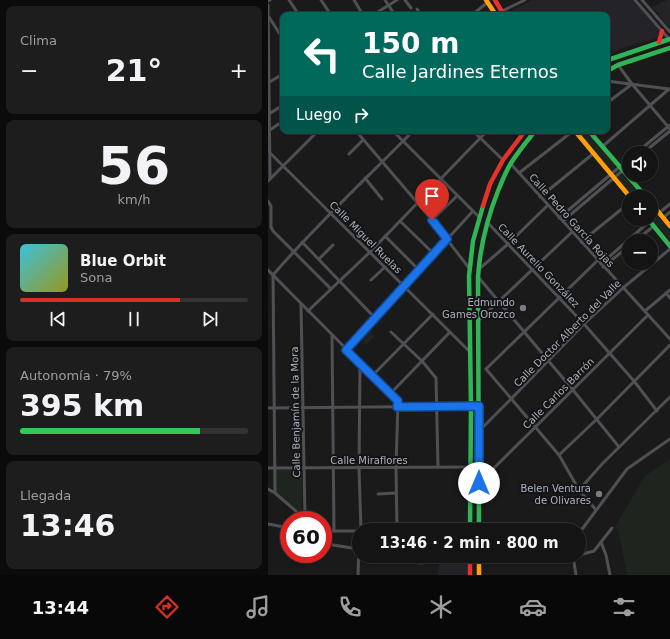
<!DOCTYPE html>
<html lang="es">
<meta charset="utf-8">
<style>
:root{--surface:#141414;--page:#1d1d1d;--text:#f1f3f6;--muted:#9d9ea0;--line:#333334;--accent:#d93025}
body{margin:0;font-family:"DejaVu Sans",sans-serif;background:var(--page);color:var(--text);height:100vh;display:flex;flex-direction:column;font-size:15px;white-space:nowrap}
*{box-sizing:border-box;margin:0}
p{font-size:13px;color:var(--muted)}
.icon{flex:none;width:22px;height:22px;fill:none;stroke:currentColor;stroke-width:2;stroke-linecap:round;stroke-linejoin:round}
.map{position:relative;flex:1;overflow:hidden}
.sheet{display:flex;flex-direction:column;gap:6px;padding:6px;background:#0b0b0b;width:268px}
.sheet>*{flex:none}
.banner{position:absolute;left:12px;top:12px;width:330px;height:122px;border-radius:8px;box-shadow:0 1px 3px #0004,0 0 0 1px var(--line);background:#00695c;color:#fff;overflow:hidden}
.fabs{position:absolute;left:354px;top:146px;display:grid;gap:8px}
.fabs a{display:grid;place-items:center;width:36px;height:36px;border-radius:50%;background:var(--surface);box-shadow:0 1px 3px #0004,0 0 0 1px var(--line);font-size:20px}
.speed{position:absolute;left:12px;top:511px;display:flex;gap:8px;font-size:20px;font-weight:700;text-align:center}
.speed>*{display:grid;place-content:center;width:52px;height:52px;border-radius:50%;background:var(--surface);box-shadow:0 1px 3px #0004,0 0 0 1px var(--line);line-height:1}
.speed .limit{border:6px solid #d22;background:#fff;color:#111}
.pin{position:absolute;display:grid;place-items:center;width:34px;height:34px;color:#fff;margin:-41px -17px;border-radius:50% 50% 50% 0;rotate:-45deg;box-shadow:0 0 4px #0007}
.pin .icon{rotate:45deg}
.me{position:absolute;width:44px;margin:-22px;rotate:0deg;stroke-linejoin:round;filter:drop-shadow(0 0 3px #0008)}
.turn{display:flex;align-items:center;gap:14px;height:84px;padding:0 16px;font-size:18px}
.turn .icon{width:52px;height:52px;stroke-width:2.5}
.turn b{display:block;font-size:28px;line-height:34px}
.then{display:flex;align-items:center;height:38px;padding:0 16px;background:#0003;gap:8px;font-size:15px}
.big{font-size:30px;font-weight:600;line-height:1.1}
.sheet .card{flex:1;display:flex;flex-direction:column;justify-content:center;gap:6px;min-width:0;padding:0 14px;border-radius:8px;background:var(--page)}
.sheet .dial{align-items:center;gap:0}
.dial b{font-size:52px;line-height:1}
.song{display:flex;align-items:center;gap:12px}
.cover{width:48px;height:48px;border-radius:6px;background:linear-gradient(135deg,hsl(190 70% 55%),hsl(60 70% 35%))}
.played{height:4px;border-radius:2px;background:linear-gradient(90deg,var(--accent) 70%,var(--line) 70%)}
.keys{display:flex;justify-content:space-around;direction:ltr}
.heat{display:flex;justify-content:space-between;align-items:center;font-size:22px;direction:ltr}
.charge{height:6px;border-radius:3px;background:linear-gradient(90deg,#34c759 79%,var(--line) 0)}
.trip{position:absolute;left:84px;top:523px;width:234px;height:40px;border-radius:20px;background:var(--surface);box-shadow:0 1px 3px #0004,0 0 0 1px var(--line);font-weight:600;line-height:40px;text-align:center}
.tab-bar{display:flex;height:64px;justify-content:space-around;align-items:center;background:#080808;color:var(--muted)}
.tab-bar .icon{width:28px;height:28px}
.tab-bar .current{color:var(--accent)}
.tab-bar b{font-size:18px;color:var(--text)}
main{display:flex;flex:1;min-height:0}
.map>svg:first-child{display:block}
.built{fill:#242428}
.green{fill:#1e251e}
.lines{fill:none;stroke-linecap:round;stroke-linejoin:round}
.street{stroke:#4e5054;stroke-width:3}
.fast{stroke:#30b455;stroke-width:4.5}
.slow{stroke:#ff9f0a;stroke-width:4.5}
.jam{stroke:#e5322d;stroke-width:4.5}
.route-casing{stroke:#114b97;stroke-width:10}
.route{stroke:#1a73e8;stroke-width:7}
.poi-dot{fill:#787d83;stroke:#141417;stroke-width:1.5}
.labels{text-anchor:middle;stroke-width:4;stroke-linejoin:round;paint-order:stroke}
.street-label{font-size:10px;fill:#abb2bb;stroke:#141417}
.poi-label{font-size:10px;fill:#abb2bb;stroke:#141417;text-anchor:end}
</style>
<main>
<section class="sheet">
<div class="card"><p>Clima</p>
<div class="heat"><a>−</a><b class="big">21°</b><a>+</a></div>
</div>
<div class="card dial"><b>56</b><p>km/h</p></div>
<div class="card">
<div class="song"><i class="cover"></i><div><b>Blue Orbit</b><p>Sona</p></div></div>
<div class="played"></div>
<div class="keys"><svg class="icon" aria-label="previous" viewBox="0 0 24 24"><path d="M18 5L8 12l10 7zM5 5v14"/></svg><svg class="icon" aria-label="pause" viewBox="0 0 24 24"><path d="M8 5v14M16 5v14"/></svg><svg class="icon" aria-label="next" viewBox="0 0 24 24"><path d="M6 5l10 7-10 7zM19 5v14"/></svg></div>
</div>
<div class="card"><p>Autonomía · 79%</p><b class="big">395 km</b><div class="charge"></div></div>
<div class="card"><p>Llegada</p><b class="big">13:46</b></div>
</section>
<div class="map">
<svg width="402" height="575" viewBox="0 0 402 575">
<rect width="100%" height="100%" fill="#1a1a1b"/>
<!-- built -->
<g class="built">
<polygon points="264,0 365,0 389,28 391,33 390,37 388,38 353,49 339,55 339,15 241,15 239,13"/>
<polygon points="399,0 402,0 402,28 384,7"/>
<polygon points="196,557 199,558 200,575 170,575 171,563"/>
</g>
<!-- green -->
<g class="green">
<polygon points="311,131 320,131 349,166 343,171"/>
<polygon points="354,173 374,197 365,197 349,178"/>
<polygon points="383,208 402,231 402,241 383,219"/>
<polygon points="102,330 107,336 99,345 93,339"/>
<polygon points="402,459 402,575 359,575 350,529 347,527 377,476"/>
<polygon points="8,469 34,469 34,515 8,492"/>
</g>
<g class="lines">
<!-- street -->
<g class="street">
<polyline points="21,0 31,15"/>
<polyline points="53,0 63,15"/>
<polyline points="86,0 95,15"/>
<polyline points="117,0 127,15"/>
<polyline points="137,0 143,8"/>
<polyline points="367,0 401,39"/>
<polyline points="374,0 402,32"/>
<polyline points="0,1 2,0"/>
<polyline points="0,5 2,179"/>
<polyline points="149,9 153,15"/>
<polyline points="228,14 257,0"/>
<polyline points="105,15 129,0"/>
<polyline points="204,15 220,2"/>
<polyline points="1,17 15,39"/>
<polyline points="350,65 364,84 402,129"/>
<polyline points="339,81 401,89"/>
<polyline points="0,83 15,74"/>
<polyline points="339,103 364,84"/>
<polyline points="1,114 15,105"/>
<polyline points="2,130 15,121"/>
<polyline points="88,131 164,220 201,268"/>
<polyline points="125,131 211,217"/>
<polyline points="205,131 235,160"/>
<polyline points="335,146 401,89"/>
<polyline points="0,151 201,351"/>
<polyline points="368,153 402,125"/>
<polyline points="375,153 402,131"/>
<polyline points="81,154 95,140"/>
<polyline points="243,164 402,339"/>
<polyline points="251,173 305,131"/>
<polyline points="97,178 114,199"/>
<polyline points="0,181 50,131"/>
<polyline points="272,197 326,153"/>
<polyline points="0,201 3,206 3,227 5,231 63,289"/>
<polyline points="391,213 402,204"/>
<polyline points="291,218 361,159"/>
<polyline points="395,218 402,212"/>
<polyline points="164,220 189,196"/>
<polyline points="132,221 166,254"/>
<polyline points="295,221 361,165"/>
<polyline points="219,222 316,324 366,381 389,411"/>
<polyline points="117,236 151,270"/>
<polyline points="367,241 386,226"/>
<polyline points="34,242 107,318"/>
<polyline points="313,242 361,203"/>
<polyline points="51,259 65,245"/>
<polyline points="333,264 382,221"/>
<polyline points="335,267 361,246"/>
<polyline points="0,270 130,401 128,467 129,530"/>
<polyline points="210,270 240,244 280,205"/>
<polyline points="211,278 305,390 351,447"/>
<polyline points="103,280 117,267"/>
<polyline points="398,293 402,298"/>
<polyline points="33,304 37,519"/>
<polyline points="40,311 102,252 219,131"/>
<polyline points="377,311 402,290"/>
<polyline points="210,321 304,232"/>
<polyline points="123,332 154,361 168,378 170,467"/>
<polyline points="64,335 66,531"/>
<polyline points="78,350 205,211"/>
<polyline points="92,364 91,468 93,530"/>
<polyline points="218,369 291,455 311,490 328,510"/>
<polyline points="218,369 330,260"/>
<polyline points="104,376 165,314"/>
<polyline points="122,394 182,332"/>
<polyline points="0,408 211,406"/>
<polyline points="211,431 243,399 316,324 355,288 402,249"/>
<polyline points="291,455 329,419 402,345"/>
<polyline points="0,468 202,467"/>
<polyline points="211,483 380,315"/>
<polyline points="0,489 7,493 37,519"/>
<polyline points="311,490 335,463 402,397"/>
<path d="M7 493 5 275C49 224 98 179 145 131"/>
<polyline points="110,494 128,493"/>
<polyline points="0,524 21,528"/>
<polyline points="55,528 66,531 91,531"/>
<polyline points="311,531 315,528 359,469 402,439"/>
<polyline points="55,540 65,545 90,549"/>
<polyline points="333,542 338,555 342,575"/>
<polyline points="311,555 326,551 344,528"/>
<polyline points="129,556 140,562 154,563 187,556"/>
<polyline points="305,556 308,575"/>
<polyline points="90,575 91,544"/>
</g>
<!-- fast -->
<g class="fast">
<polyline points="339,62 343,59 402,39"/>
<polyline points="339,71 350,65 402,48"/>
<polyline points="321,131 378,197"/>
<polyline points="380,219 402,246"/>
<polyline points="202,530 203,406 201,276 205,241 215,206"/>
<path d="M211 530 210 277C212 247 219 219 230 191 234 181 238 171 243 163 250 152 259 141 267 131"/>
</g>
<!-- slow -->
<g class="slow">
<polyline points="218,0 228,15"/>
<polyline points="307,131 362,197"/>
<polyline points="383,203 402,226"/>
<polyline points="211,556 211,575"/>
</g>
<!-- jam -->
<g class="jam">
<polyline points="227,0 236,15"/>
<polyline points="391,42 394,31"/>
<polyline points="215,206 222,184 235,160 257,131"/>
<polyline points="202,556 202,575"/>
</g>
</g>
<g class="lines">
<defs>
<polyline id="route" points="164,220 179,239 78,350 130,401 129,407 211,406 211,483"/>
</defs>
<!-- route casing -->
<use href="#route" class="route-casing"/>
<!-- route -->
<use href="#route" class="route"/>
</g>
<!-- markers -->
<g class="poi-dot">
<circle cx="255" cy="308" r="4"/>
<circle cx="331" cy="494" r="4"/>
</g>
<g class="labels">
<!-- street labels -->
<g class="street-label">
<text transform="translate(304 220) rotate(48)" y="4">Calle Pedro García Rojas</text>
<text transform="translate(98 237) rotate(45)" y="4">Calle Miguel Ruelas</text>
<text transform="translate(271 265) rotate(46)" y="4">Calle Aurelio González</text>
<text transform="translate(299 333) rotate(-45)" y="4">Calle Doctor Alberto del Valle</text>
<text transform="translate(290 393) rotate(-45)" y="4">Calle Carlos Barrón</text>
<text transform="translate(27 412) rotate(-91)" y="4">Calle Benjamín de la Mora</text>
<text x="101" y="464">Calle Miraflores</text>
</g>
<!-- poi labels -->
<g class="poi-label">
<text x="247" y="306">Edmundo<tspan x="247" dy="12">Games Orozco</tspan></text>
<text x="323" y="492">Belen Ventura<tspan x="323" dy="12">de Olivares</tspan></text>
</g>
</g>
</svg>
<div class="fabs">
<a><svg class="icon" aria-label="sound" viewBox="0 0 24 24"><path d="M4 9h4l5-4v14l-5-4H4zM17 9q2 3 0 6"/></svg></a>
<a>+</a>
<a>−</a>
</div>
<div class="speed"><div class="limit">60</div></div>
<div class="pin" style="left:164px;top:220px;background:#d93025"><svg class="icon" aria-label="arrive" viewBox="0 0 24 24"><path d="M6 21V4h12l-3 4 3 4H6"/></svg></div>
<svg class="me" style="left:211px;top:483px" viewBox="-20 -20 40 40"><circle r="19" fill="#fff"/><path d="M0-13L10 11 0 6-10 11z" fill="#1a73e8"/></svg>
<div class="trip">13:46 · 2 min · 800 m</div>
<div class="banner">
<div class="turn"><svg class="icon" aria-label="left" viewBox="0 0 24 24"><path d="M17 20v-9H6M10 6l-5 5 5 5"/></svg><div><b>150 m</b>Calle Jardines Eternos</div></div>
<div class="then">Luego<svg class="icon" aria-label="right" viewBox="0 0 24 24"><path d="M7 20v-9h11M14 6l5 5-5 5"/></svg></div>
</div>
</div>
</main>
<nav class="tab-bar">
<b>13:44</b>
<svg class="icon current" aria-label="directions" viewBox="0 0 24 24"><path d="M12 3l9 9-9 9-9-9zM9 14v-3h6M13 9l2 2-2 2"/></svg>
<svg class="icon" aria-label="music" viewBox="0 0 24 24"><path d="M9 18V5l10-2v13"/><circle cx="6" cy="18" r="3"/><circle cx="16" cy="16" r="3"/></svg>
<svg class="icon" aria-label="phone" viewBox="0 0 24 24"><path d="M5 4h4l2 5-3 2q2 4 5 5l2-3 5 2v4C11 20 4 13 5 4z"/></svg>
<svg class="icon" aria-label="climate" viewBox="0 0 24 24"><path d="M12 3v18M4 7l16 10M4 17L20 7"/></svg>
<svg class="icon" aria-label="car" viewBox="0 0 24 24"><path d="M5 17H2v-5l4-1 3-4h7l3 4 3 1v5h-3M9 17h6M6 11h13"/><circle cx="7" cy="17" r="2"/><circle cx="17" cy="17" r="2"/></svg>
<svg class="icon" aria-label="filters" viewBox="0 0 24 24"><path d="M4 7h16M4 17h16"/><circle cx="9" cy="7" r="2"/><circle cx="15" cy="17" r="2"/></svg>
</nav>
